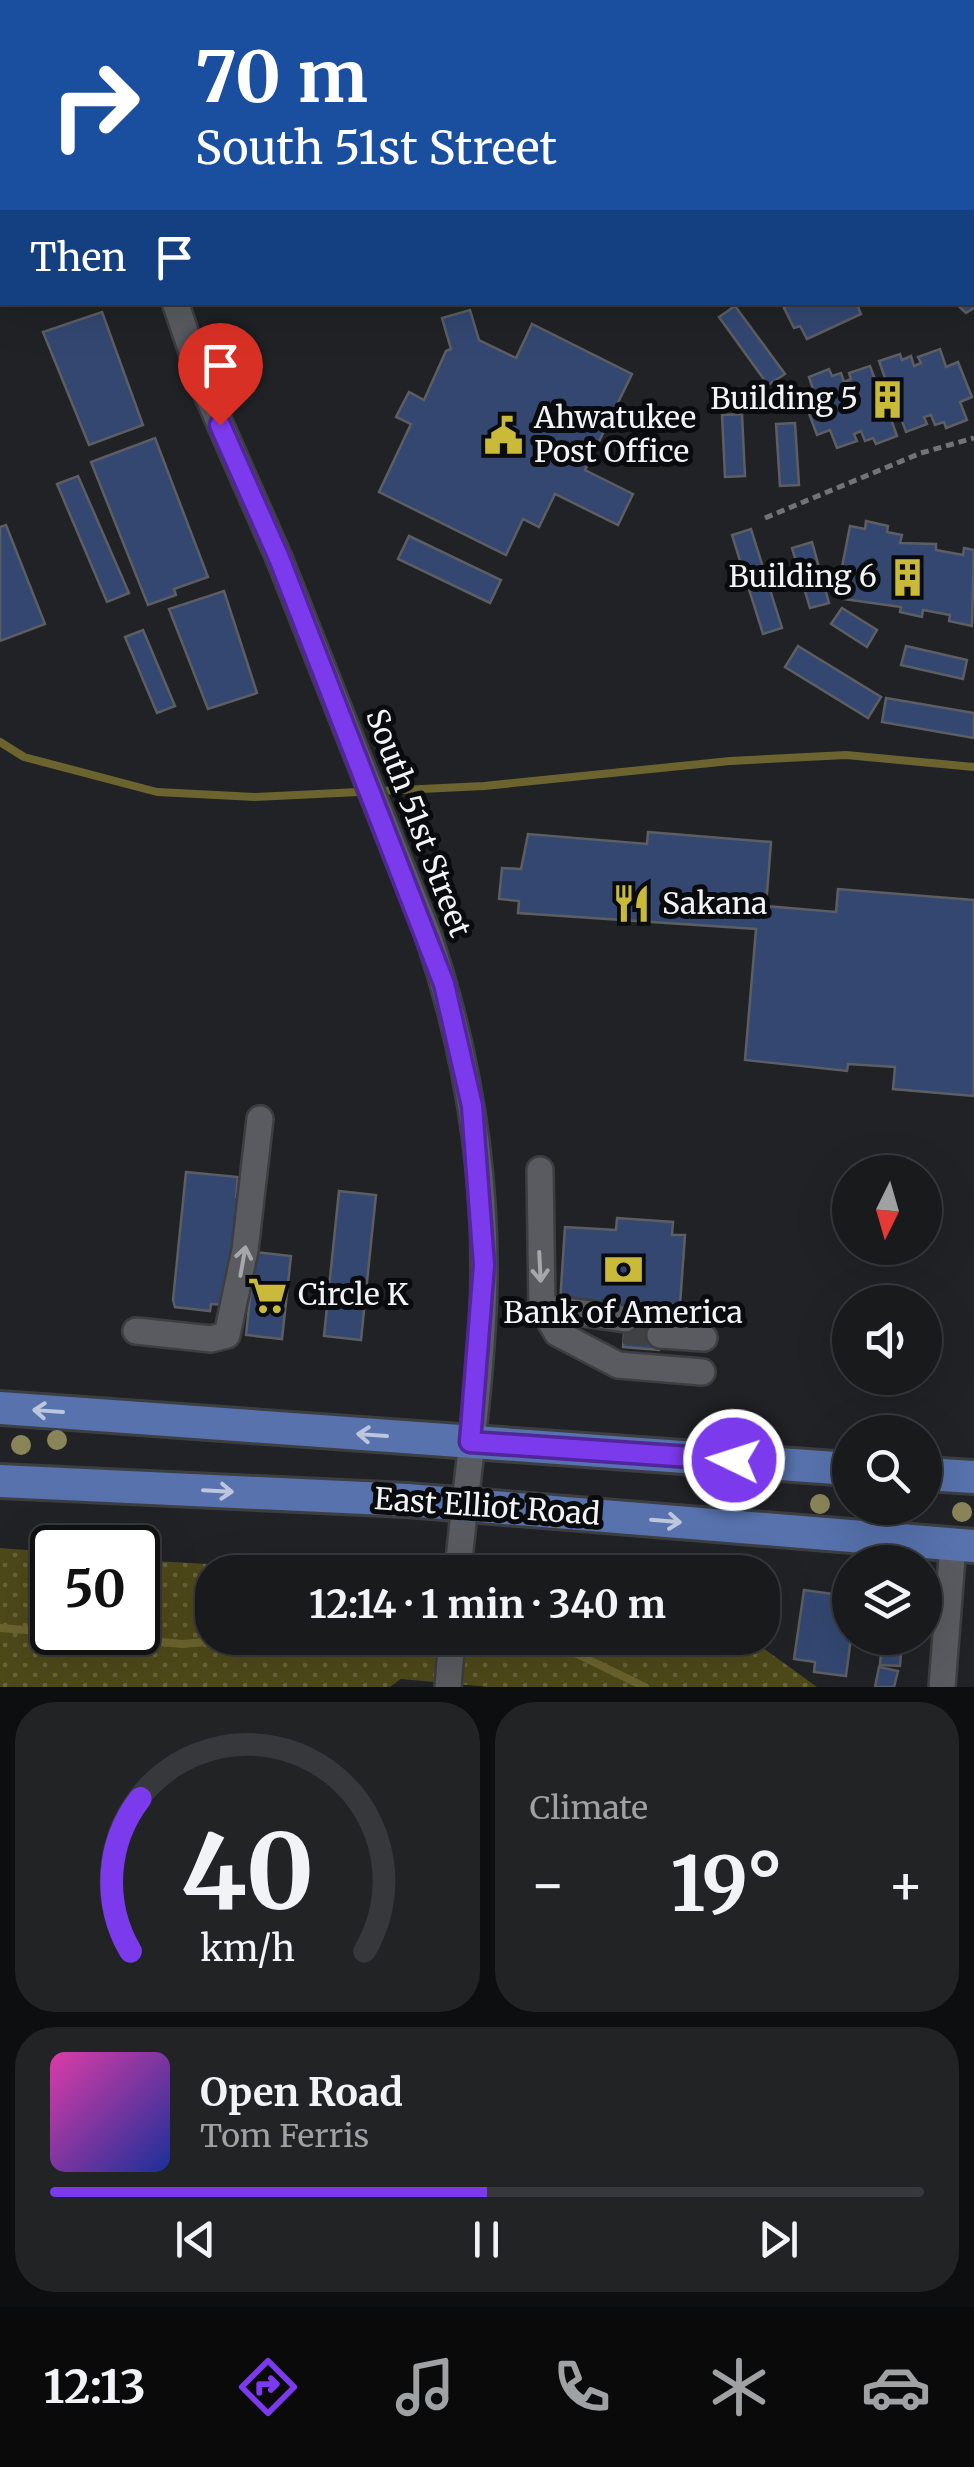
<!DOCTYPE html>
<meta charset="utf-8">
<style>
:root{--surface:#181a1c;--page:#212325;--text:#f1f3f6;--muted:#9fa1a3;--line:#36383b;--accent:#7c3aed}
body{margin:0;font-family:Merriweather,serif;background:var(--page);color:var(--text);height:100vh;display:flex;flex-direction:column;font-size:38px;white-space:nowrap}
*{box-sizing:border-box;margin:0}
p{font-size:32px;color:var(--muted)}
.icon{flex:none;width:55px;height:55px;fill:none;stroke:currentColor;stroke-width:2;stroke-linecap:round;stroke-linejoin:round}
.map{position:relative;height:1687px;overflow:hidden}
.panel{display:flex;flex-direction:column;gap:15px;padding:15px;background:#0d0e0f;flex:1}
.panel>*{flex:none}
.guide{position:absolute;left:0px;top:0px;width:975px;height:305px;box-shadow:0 10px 40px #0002,0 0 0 2px var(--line);background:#1a4fa0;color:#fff;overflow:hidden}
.needle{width:65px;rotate:185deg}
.buttons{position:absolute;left:832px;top:1155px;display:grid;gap:20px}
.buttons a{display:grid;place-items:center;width:110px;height:110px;border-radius:50%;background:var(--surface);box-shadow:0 10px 40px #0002,0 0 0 2px var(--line);font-size:50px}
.speed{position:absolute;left:30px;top:1525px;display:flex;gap:20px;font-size:50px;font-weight:700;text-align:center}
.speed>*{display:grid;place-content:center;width:130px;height:130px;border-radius:50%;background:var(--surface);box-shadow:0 10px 40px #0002,0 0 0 2px var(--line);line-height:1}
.speed .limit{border:5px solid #111;border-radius:15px;background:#fff;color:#111}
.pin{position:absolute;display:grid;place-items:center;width:85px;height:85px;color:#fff;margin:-102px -42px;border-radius:50% 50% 50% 0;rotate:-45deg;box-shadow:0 0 10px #0007}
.pin .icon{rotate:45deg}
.me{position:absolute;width:110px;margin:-55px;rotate:274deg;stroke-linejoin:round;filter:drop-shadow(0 0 8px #0008)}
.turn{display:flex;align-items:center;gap:35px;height:210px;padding:0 30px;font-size:45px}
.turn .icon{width:130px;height:130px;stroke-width:2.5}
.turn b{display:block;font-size:70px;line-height:85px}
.then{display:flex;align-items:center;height:95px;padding:0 30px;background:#0003;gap:20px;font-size:38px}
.big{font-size:75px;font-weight:700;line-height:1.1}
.panel .card{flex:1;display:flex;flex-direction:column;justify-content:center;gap:15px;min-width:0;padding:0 35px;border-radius:40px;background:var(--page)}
.panel .dial{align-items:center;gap:0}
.dial svg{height:260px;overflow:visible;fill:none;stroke:var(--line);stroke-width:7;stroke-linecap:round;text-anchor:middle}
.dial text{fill:var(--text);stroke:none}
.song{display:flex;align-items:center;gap:30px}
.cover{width:120px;height:120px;border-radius:15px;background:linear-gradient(135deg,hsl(320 70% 55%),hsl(230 70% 35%))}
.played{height:10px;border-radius:5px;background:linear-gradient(90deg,var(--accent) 50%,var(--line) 50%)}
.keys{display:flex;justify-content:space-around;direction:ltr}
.heat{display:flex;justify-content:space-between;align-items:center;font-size:55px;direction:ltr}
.panel .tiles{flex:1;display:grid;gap:15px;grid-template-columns:1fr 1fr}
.card:last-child{grid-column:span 2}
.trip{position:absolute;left:195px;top:1555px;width:585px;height:100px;border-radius:40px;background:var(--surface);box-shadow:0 10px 40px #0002,0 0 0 2px var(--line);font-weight:700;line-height:100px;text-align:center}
.menu{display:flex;height:160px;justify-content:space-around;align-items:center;background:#0a0a0b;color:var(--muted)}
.menu .icon{width:70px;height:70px}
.menu .current{color:var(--accent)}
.menu b{font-size:45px;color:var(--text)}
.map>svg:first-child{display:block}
.grass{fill:url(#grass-dots)}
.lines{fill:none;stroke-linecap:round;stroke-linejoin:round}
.stream{stroke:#6b642f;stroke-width:8}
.building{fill:#334771;stroke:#5c5e62;stroke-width:2.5}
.minor-tunnel{stroke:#404144;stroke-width:25;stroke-dasharray:25 12;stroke-linecap:butt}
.minor-casing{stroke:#3d3e41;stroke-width:30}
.major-casing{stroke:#3d3e41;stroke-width:38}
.path{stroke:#717376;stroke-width:5;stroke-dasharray:8 5;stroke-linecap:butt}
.minor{stroke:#595b60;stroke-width:25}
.major{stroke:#5772ad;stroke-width:32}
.tree{fill:#8a8559}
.oneway{stroke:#a6a7ab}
.oneway2{stroke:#bcc6dc}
.route-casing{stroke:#51269a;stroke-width:25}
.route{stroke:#7c3aed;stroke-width:18}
.labels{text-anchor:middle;stroke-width:10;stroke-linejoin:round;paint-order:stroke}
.poi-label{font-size:30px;fill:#f2f3f6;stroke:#0a0b0d;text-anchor:start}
.street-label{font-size:30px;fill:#f2f3f6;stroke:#0a0b0d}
</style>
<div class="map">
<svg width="974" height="1687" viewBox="0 0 974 1687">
<defs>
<pattern id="grass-dots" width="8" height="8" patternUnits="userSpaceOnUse" patternTransform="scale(2.5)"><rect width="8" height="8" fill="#4e4919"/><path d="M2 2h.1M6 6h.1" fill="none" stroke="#68643b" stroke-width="1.8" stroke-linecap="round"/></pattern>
</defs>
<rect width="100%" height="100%" fill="#202225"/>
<!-- grass -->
<polygon class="grass" points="0,1548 52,1552 52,1632 138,1632 138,1560 351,1572 212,1572 212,1638 628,1638 643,1650 749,1638 817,1687 489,1687 401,1679 390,1687 0,1687"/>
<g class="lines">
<!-- stream -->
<g class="stream">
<polyline points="0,742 24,757 157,792 255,797 484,786 730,761 846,755 974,767"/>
<polyline points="0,1628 52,1632"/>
<polyline points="55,1632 182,1644 255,1638"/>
<polyline points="544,1638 645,1687"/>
</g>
</g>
<!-- building -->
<g class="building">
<polygon points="0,0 35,2 2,2 0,73"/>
<polygon points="0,88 2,88 2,217 0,201"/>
<polygon points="972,217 974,308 966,313 954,302 972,302"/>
<polygon points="856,302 861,314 807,339 800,326 794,328 784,308 790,302"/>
<polygon points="735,306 785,374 768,385 719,317"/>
<polygon points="470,310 479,340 516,358 532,324 632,374 585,470 633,494 618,525 555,494 539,527 523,519 506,555 379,492 411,424 396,417 409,392 424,400 446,351 451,349 442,318"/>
<polygon points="102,312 143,425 89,445 43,332"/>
<polygon points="940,349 946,367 958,362 972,397 960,402 967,420 946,428 944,422 935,425 931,415 924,417 927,424 906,432 900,415 891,419 897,436 876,444 873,438 865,441 861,431 854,434 857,441 837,448 830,430 817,435 804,400 815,395 809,377 829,369 832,376 841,373 844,382 851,379 849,373 870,366 876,382 885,378 879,361 900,354 902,360 911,356 914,366 921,363 918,357"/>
<polygon points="742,414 745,476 725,477 722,415"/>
<polygon points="795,423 799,485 780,486 776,424"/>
<polygon points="155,438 208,577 174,589 176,595 148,605 91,462"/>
<polygon points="78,476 129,593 107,602 57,484"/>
<polygon points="866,521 888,526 887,532 902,535 900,543 936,544 936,550 963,555 964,548 974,550 972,626 949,621 950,615 923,610 922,617 900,612 901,607 836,598 850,526 865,529"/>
<polygon points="6,525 45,624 0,641 0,527"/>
<polygon points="751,529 782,628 763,634 732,535"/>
<polygon points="409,536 501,580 490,603 398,559"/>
<polygon points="812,542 829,603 810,608 792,548"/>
<polygon points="224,591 257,693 208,709 169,609"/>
<polygon points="842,608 877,630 867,647 831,624"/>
<polygon points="143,630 175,706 157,713 125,637"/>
<polygon points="798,646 881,697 868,718 785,667"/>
<polygon points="906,646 967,660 963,679 901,665"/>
<polygon points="886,698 974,713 974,738 882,722"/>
<polygon points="648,832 771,842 766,906 836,912 838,889 974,900 974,1096 893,1089 895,1067 848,1064 847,1071 745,1060 756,929 518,913 519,901 499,899 502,868 521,869 528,834 647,844"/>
<polygon points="186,1172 238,1177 236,1197 243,1198 235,1266 228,1265 225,1305 211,1304 210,1311 175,1307 173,1300"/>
<polygon points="339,1191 376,1195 361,1340 324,1336"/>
<polygon points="617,1218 673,1222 672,1235 685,1235 680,1305 663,1304 659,1350 623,1347 626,1308 560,1303 565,1227 616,1230"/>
<polygon points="255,1252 291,1256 282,1339 246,1335"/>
<polygon points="804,1590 848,1596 851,1638 846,1676 814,1672 815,1662 794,1659"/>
<polygon points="882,1638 902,1638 900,1666 880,1665"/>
<polygon points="879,1667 898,1671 894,1687 875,1687"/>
</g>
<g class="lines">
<!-- minor-tunnel -->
<polyline class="minor-tunnel" points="624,1331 660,1335"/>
<defs>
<g id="minor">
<polyline points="99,0 100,2"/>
<polyline points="784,0 785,2"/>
<polyline points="881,2 886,0"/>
<path d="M175 302 206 392 279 558 428 935C464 1042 484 1155 484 1267 484 1368 467 1471 458 1572"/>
<polyline points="540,1170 542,1307 557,1333 618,1365 702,1372"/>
<polyline points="542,1307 625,1319"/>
<polyline points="136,1331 211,1339 227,1335 245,1250 260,1119"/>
<polyline points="660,1335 704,1338"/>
<polyline points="448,1687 452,1638"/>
<polyline points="942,1687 953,1545"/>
</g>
<g id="major">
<polyline points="0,1408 850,1469"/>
<polyline points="925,1474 974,1477"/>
<polyline points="0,1481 407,1500 974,1546"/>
</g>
</defs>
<!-- minor casing -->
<use href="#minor" class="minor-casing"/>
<!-- major casing -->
<use href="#major" class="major-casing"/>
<!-- path -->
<polyline class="path" points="765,518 921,453 974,438"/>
<!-- minor -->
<use href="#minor" class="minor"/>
<!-- major -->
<use href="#major" class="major"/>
</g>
<!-- trees -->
<g class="tree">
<circle cx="57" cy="1440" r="10"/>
<circle cx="21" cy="1445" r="10"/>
<circle cx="820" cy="1504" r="10"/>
<circle cx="962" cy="1512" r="10"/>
</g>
<!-- one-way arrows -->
<defs><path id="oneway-shaft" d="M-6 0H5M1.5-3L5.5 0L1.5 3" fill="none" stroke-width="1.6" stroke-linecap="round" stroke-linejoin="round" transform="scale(2.5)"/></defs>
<g class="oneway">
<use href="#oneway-shaft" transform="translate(243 1261) rotate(-80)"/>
<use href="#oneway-shaft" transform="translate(540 1267) rotate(87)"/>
</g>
<g class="oneway2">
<use href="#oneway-shaft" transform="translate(48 1411) rotate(-176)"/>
<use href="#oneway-shaft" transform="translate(372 1435) rotate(-176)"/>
<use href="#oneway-shaft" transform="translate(218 1491) rotate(3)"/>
<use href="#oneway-shaft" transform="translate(666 1521) rotate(5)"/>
</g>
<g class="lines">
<defs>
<polyline id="route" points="220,425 279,558 444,984 472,1106 484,1265 470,1442 734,1460"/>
</defs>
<!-- route casing -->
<use href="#route" class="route-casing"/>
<!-- route -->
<use href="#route" class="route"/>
</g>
<!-- icons -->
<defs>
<symbol id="building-bare" viewBox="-9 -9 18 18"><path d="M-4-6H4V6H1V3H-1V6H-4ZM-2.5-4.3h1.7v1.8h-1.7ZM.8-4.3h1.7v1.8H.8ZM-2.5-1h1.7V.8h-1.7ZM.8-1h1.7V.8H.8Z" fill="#c9ba3a" stroke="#0a0b0d" stroke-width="2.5" paint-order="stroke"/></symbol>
<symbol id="civic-bare" viewBox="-9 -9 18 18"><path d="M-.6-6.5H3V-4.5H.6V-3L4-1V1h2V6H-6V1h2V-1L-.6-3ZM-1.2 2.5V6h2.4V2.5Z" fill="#c9ba3a" stroke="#0a0b0d" stroke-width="2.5" paint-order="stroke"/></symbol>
<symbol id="restaurant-bare" viewBox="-9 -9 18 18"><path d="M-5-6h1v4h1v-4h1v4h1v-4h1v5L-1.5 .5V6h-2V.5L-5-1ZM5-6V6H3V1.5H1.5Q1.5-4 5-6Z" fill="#c9ba3a" stroke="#0a0b0d" stroke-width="2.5" paint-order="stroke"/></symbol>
<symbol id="bank-bare" viewBox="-9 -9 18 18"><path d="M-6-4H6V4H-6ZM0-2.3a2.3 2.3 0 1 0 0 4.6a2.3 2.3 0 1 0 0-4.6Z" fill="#c9ba3a" stroke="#0a0b0d" stroke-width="2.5" paint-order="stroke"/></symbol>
<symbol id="supermarket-bare" viewBox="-9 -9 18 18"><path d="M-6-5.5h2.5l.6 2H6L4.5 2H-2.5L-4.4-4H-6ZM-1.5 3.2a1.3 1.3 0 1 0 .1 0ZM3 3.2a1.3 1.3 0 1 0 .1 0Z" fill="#c9ba3a" stroke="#0a0b0d" stroke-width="2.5" paint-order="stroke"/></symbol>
</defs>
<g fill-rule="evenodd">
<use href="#building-bare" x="860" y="372" width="55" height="55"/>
<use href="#civic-bare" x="476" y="408" width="55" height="55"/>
<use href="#building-bare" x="880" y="550" width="55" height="55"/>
<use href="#restaurant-bare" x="604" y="876" width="55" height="55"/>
<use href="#bank-bare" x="596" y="1242" width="55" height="55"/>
<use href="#supermarket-bare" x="240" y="1268" width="55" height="55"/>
</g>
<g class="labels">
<!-- poi labels -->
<g class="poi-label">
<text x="858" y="409" text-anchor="end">Building 5</text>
<text x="534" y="428">Ahwatukee<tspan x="534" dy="34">Post Office</tspan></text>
<text x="877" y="587" text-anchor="end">Building 6</text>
<text x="662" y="914">Sakana</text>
<text x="298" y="1305">Circle K</text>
<text x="623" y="1323" text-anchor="middle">Bank of America</text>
</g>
<!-- street labels -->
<g class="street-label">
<text transform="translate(418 823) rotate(69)" y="10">South 51st Street</text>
<text transform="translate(487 1507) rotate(4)" y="10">East Elliot Road</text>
</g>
</g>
</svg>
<div class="buttons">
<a><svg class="needle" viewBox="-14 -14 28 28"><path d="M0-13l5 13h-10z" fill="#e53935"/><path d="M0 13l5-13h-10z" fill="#9fa1a3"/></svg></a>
<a><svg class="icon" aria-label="sound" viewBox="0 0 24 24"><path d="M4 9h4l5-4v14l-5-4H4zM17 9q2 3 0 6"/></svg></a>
<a><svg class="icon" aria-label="search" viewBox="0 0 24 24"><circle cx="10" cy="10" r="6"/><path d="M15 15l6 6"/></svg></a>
<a><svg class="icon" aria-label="layers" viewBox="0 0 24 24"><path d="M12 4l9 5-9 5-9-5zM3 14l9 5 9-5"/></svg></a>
</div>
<div class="speed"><div class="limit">50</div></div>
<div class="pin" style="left:220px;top:425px;background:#d93025"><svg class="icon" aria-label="arrive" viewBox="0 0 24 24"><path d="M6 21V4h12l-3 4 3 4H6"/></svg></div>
<svg class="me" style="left:734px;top:1460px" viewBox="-20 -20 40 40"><circle r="17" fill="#7c3aed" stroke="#fff" stroke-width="3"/><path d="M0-11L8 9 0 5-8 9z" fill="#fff"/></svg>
<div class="trip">12:14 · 1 min · 340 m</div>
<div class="guide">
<div class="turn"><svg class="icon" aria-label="right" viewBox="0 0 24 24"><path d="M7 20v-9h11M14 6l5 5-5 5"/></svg><div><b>70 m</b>South 51st Street</div></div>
<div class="then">Then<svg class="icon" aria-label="arrive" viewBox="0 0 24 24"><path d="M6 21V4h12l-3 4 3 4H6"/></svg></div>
</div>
</div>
<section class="panel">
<div class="tiles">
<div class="card dial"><svg viewBox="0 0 100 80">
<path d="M14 69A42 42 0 1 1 86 69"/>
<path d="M14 69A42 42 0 0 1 17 22" stroke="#7c3aed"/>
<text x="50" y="56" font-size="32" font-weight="700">40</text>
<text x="50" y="72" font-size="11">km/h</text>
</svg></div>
<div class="card"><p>Climate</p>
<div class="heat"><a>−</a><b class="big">19°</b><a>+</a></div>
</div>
<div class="card">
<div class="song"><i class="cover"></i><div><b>Open Road</b><p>Tom Ferris</p></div></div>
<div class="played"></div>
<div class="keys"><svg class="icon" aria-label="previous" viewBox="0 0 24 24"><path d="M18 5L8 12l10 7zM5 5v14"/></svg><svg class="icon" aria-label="pause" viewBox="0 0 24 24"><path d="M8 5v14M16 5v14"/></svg><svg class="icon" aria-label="next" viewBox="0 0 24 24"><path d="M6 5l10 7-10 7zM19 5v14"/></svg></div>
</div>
</div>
</section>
<nav class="menu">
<b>12:13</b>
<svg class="icon current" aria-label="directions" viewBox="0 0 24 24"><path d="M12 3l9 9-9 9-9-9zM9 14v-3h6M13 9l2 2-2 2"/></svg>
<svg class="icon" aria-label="music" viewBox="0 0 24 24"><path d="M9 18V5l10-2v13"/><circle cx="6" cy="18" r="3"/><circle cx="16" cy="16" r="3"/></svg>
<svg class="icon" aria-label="phone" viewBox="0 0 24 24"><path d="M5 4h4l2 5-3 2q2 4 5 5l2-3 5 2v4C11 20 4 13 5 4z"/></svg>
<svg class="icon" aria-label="climate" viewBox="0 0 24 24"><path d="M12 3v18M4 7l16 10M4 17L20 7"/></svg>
<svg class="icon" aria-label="car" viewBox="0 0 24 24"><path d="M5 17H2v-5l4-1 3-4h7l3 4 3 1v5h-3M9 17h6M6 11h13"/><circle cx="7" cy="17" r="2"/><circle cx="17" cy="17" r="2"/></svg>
</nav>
